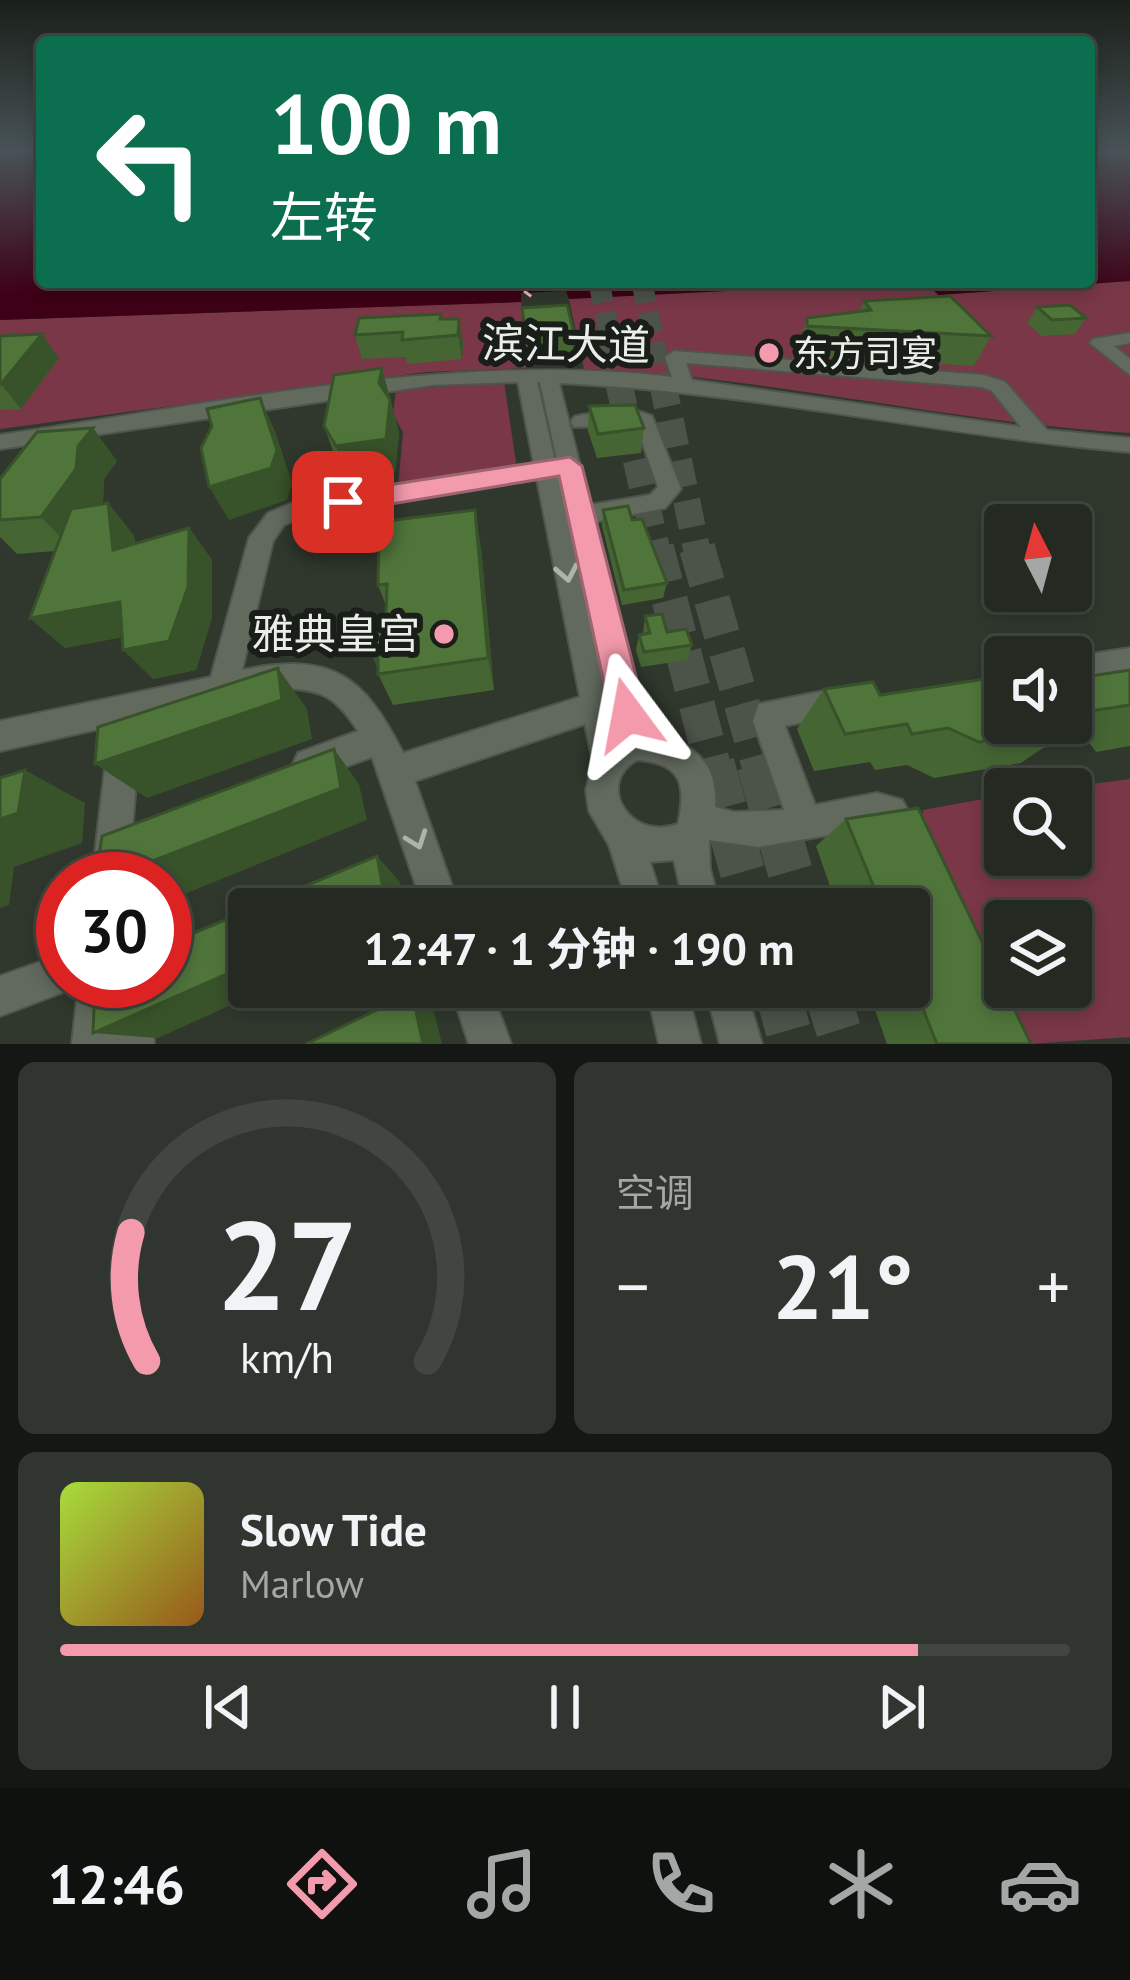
<!DOCTYPE html>
<html lang="zh">
<meta charset="utf-8">
<style>
:root{--surface:#242a22;--page:#30362f;--text:#f1f3f6;--muted:#a3a7a5;--line:#414640;--accent:#f39aac}
body{margin:0;font-family:"PT Sans","Noto Sans SC",sans-serif;background:var(--page);color:var(--text);height:100vh;display:flex;flex-direction:column;font-size:45px;white-space:nowrap}
*{box-sizing:border-box;margin:0}
p{font-size:39px;color:var(--muted)}
.icon{flex:none;width:66px;height:66px;fill:none;stroke:currentColor;stroke-width:2;stroke-linecap:round;stroke-linejoin:round}
.map{position:relative;height:1044px;overflow:hidden}
.panel{display:flex;flex-direction:column;gap:18px;padding:18px;background:#141713;flex:1}
.panel>*{flex:none}
.hud{position:absolute;left:36px;top:36px;width:1059px;height:252px;border-radius:12px;box-shadow:0 6px 18px #0003,0 0 0 3px var(--line);background:#0b6e4f;color:#fff;overflow:hidden}
.needle{width:78px;rotate:354deg}
.fabs{position:absolute;left:984px;top:504px;display:grid;gap:24px}
.fabs a{display:grid;place-items:center;width:108px;height:108px;border-radius:12px;background:var(--surface);box-shadow:0 6px 18px #0003,0 0 0 3px var(--line);font-size:60px}
.speed{position:absolute;left:36px;top:852px;display:flex;gap:24px;font-size:60px;font-weight:700;text-align:center}
.speed>*{display:grid;place-content:center;width:156px;height:156px;border-radius:50%;background:var(--surface);box-shadow:0 6px 18px #0003,0 0 0 3px var(--line);line-height:1}
.speed .limit{border:18px solid #d22;background:#fff;color:#111}
.pin{position:absolute;display:grid;place-items:center;width:102px;height:102px;color:#fff;margin:-51px;border-radius:24px;box-shadow:0 6px 18px #0006}
.me{position:absolute;width:132px;margin:-66px;rotate:347deg;stroke-linejoin:round;filter:drop-shadow(0 0 9px #0008)}
.turn{display:flex;align-items:center;gap:42px;height:252px;padding:0 36px;font-size:54px}
.turn .icon{width:156px;height:156px;stroke-width:2.5}
.turn b{display:block;font-size:84px;line-height:102px}
.big{font-size:90px;font-weight:700;line-height:1.1}
.panel .widget{flex:1;display:flex;flex-direction:column;justify-content:center;gap:18px;min-width:0;padding:0 42px;border-radius:18px;background:var(--page)}
.panel .dial{align-items:center;gap:0}
.dial svg{height:312px;overflow:visible;fill:none;stroke:var(--line);stroke-width:7;stroke-linecap:round;text-anchor:middle}
.dial text{fill:var(--text);stroke:none}
.song{display:flex;align-items:center;gap:36px}
.cover{width:144px;height:144px;border-radius:18px;background:linear-gradient(135deg,hsl(80 70% 55%),hsl(30 70% 35%))}
.played{height:12px;border-radius:6px;background:linear-gradient(90deg,var(--accent) 85%,var(--line) 85%)}
.keys{display:flex;justify-content:space-around;direction:ltr}
.heat{display:flex;justify-content:space-between;align-items:center;font-size:66px;direction:ltr}
.panel .tiles{flex:1;display:grid;gap:18px;grid-template-columns:1fr 1fr}
.widget:last-child{grid-column:span 2}
.trip{position:absolute;left:228px;top:888px;width:702px;height:120px;border-radius:12px;background:var(--surface);box-shadow:0 6px 18px #0003,0 0 0 3px var(--line);font-weight:700;line-height:120px;text-align:center}
.dock{display:flex;height:192px;justify-content:space-around;align-items:center;background:#0e110e;color:var(--muted)}
.dock .icon{width:84px;height:84px}
.dock .on{color:var(--accent)}
.dock b{font-size:54px;color:var(--text)}
.map>svg:first-child{display:block}
.green{fill:#793747;fill-rule:evenodd}
.water{fill:#3e0016}
.lines{fill:none;stroke-linecap:round;stroke-linejoin:round}
.ferry{stroke:#f8b9c4;stroke-width:3;stroke-dasharray:9 6;stroke-linecap:butt}
.major-tunnel-far3{stroke:#4c5349;stroke-width:21;stroke-dasharray:21 10;stroke-linecap:butt}
.major-tunnel-far2{stroke:#4c5349;stroke-width:27;stroke-dasharray:27 14;stroke-linecap:butt}
.major-tunnel-far1{stroke:#4c5349;stroke-width:36;stroke-dasharray:36 18;stroke-linecap:butt}
.major-tunnel{stroke:#4c5349;stroke-width:45;stroke-dasharray:45 22;stroke-linecap:butt}
.minor-casing{stroke:#4f554c;stroke-width:4}
.minor{fill:#626a5e;fill-rule:evenodd}
.wall{fill:#456533}
.shaded-wall{fill:#385229}
.building{fill:#50753b;stroke:#385229;stroke-width:3}
.oneway{stroke:#adb3aa}
.route{fill:#f39aac;stroke:#9e6470;stroke-width:3}
.poi-dot{fill:#f39aac;stroke:#1a1e19;stroke-width:4.5}
.labels{text-anchor:middle;stroke-width:12;stroke-linejoin:round;paint-order:stroke}
.far-poi-label{font-size:36px;fill:#eaeee8;stroke:#1a1e19;text-anchor:start}
.street-label{font-size:42px;fill:#eaeee8;stroke:#1a1e19}
.poi-label{font-size:42px;fill:#eaeee8;stroke:#1a1e19;text-anchor:end}
</style>
<div class="map">
<svg width="1130" height="1044" viewBox="0 0 1130 1044">
<rect width="100%" height="100%" fill="#30382d"/>
<!-- green -->
<g class="green">
<path d="M1130 281V433C947 422 768 376 584 369L569 299 899 282H926L939 295Z"/>
<polygon points="521,302 526,368 426,372 0,429 0,320"/>
<polygon points="504,382 517,469 398,488 403,432 393,414 396,390"/>
<path d="M1130 779V1037L1028 1044 922 820 923 810 1005 795V855H1071V789H1053ZM1005 921H1071V987H1005Z"/>
</g>
<!-- water -->
<g class="water">
<polygon points="0,149 42,149 42,282 898,282 569,299 566,291 521,293 521,302 0,320"/>
<polygon points="1089,149 1130,149 1130,281 938,295 926,282 1089,282"/>
</g>
<g class="lines">
<!-- ferry -->
<polyline class="ferry" points="512,282 532,297"/>
<!-- major-tunnel-far3 -->
<g class="major-tunnel-far3">
<polyline points="599,282 619,383"/>
<polyline points="642,282 662,383"/>
</g>
<!-- major-tunnel-far2 -->
<g class="major-tunnel-far2">
<polyline points="618,380 657,551"/>
<polyline points="662,380 697,551"/>
</g>
<!-- major-tunnel-far1 -->
<g class="major-tunnel-far1">
<polyline points="656,548 713,767"/>
<polyline points="697,548 760,767"/>
</g>
<!-- major-tunnel -->
<g class="major-tunnel">
<polyline points="712,764 753,909"/>
<polyline points="759,764 801,909"/>
<polyline points="776,987 792,1044"/>
<polyline points="825,987 843,1044"/>
</g>
<defs>
<g id="minor">
<polygon points="1130,333 1130,343 1114,346 1130,359 1130,375 1090,343 1093,339"/>
<path d="M674 351 984 375 1005 382 1047 430 1130 438V452C939 435 751 392 559 383L590 505 650 495 658 487 636 425 574 427 571 422 574 417 581 415 632 409 652 416 681 489 665 508 594 522C606 568 618 614 629 660 633 674 634 694 641 706 666 749 719 740 715 807L734 812 784 810 753 721 759 704 844 687 855 691 859 701 855 711 785 726 815 805 877 793 902 800 924 839 919 851 907 856 895 851 877 827 758 847 709 840 710 869 721 909H685L674 860 650 862 665 909H629L609 845 589 811 586 790 593 763 585 724 415 781 460 909H424L372 757 309 780 298 775 293 764 298 753 358 731C335 696 323 690 283 688L0 751V721L211 677 249 538 268 513 302 499 534 464 518 382 433 385 0 449V435C217 404 454 351 672 377L665 357ZM686 363 981 387 991 390 1021 427 692 380ZM537 382H540L557 460 555 461ZM560 475 592 618 559 476ZM537 479 580 697 403 753C363 674 331 652 242 670L273 541 284 525 306 516ZM637 760C681 763 687 784 678 824 629 842 595 783 637 760Z"/>
<polygon points="1130,648 1130,674 1071,683 1071,657"/>
<polygon points="122,743 133,748 138,759 128,879 92,879 106,759 111,748"/>
<polygon points="63,954 63,981 79,981 77,987 0,1016 0,976"/>
<polygon points="79,981 153,981 154,1044 72,1044"/>
<polygon points="450,987 490,987 511,1044 469,1044"/>
<polygon points="646,987 686,987 701,1044 659,1044"/>
<polygon points="705,987 745,987 762,1044 720,1044"/>
</g>
</defs>
<!-- minor casing -->
<use href="#minor" class="minor-casing"/>
<!-- minor -->
<use href="#minor" class="minor"/>
</g>
<!-- wall -->
<g class="wall">
<polygon points="864,301 991,336 974,366 797,356 797,348 807,318 860,311"/>
<polygon points="1037,307 1086,318 1075,334 1041,336 1027,323"/>
<polygon points="522,308 574,333 573,357 527,360"/>
<polygon points="442,319 459,319 463,343 462,359 407,364 406,357 362,359 355,335"/>
<polygon points="0,336 59,358 21,409 0,410"/>
<polygon points="382,368 399,433 395,472 348,479 336,459 324,426"/>
<polygon points="589,406 644,428 641,453 597,458 588,431"/>
<polygon points="117,461 104,479 103,502 101,505 108,503 134,536 135,543 189,528 212,560 212,617 196,670 153,679 122,637 65,648 30,618 55,551 17,554 0,537 0,479"/>
<polygon points="603,510 632,520 667,583 663,598 622,605 602,526"/>
<polygon points="481,547 494,690 393,705 378,674 387,608 378,585"/>
<polygon points="645,616 667,632 692,645 687,660 641,667 636,650 639,635 643,634"/>
<polygon points="1130,670 1130,746 1096,752 1088,741 1043,748 1021,763 934,778 907,765 875,770 870,762 814,771 797,729 824,689 880,695 1071,723 1071,679"/>
<polygon points="846,819 1031,1044 887,1044 867,987 909,987 909,909 838,909 816,846"/>
</g>
<!-- shaded-wall -->
<g class="shaded-wall">
<polygon points="459,319 463,343 462,359 458,335"/>
<polygon points="42,334 59,358 21,409 1,384"/>
<polygon points="382,368 399,433 395,472 348,479 336,446 379,383"/>
<polygon points="260,398 275,431 292,483 287,500 229,520 209,487"/>
<polygon points="93,428 117,461 104,479 103,502 72,549 41,517 78,446"/>
<polygon points="108,503 134,536 140,581 113,550"/>
<polygon points="475,510 481,547 494,690 488,658"/>
<polygon points="189,528 212,560 212,617 196,670 153,679 123,650"/>
<polygon points="120,602 149,632 65,648 30,618"/>
<polygon points="378,650 380,673 370,652"/>
<polygon points="278,668 307,709 312,739 147,798 95,764"/>
<polygon points="334,749 359,784 367,820 165,902 165,879 106,879"/>
<polygon points="25,770 85,803 82,843 14,867 9,905 0,908 0,814"/>
<polygon points="377,856 400,882 405,909 374,909"/>
<polygon points="249,964 249,987 271,987 158,1038 93,1033"/>
<polygon points="412,993 432,1004 442,1044 423,1044"/>
</g>
<!-- building -->
<g class="building">
<polygon points="950,296 991,336 807,326 807,318 871,310 864,301"/>
<polygon points="567,305 574,333 526,336 522,308"/>
<polygon points="1070,305 1086,318 1052,320 1037,307"/>
<polygon points="441,314 440,319 459,319 458,335 402,340 403,332 355,335 359,318"/>
<polygon points="42,334 1,384 0,384 0,336"/>
<polygon points="382,368 379,383 390,400 386,439 336,446 324,426 334,375"/>
<polygon points="260,398 277,450 271,468 209,487 201,448 212,426 207,409"/>
<polygon points="635,405 644,428 598,434 589,406"/>
<polygon points="93,428 78,446 76,469 41,517 0,520 0,479 37,432"/>
<polygon points="108,503 113,550 189,528 188,587 169,641 123,650 120,602 30,618 71,509"/>
<polygon points="628,506 632,520 642,519 667,583 624,590 603,510"/>
<polygon points="475,510 488,658 378,674 378,650 370,652 372,618 386,616 387,584 378,585 379,522"/>
<polygon points="662,614 667,632 686,629 692,645 644,652 639,635 650,633 645,616"/>
<polygon points="278,668 282,700 95,764 98,727"/>
<polygon points="1130,670 1130,705 1071,714 1071,679"/>
<polygon points="1005,676 1005,723 1071,723 1071,720 1075,726 979,742 948,728 912,734 907,724 845,734 824,689 873,682 880,695"/>
<polygon points="334,749 341,788 106,879 84,879 86,858 99,856 102,836"/>
<polygon points="25,770 18,813 0,819 0,778"/>
<polygon points="918,808 1031,1044 937,1044 909,974 909,909 883,909 846,819"/>
<polygon points="377,856 386,904 374,909 250,909"/>
<polygon points="249,910 249,964 93,1033 95,981 165,981 165,945"/>
<polygon points="412,993 423,1044 306,1044"/>
</g>
<!-- one-way arrows -->
<defs><path id="oneway-chevron" d="M-2-3.5L2.5 0L-2 3.5" fill="none" stroke-width="1.6" stroke-linecap="round" stroke-linejoin="round" transform="scale(3)"/></defs>
<g class="oneway">
<use href="#oneway-chevron" transform="translate(567 573) rotate(79)"/>
<use href="#oneway-chevron" transform="translate(417 840) rotate(70)"/>
</g>
<!-- sky -->
<linearGradient id="sky" x2="0" y2="1"><stop stop-color="#1a1f19"/><stop offset="0.51" stop-color="#485357"/><stop offset="1" stop-color="#485357" stop-opacity="0"/></linearGradient>
<rect width="1130" height="295" fill="url(#sky)"/>
<!-- route -->
<polygon class="route" points="570,457 582,466 646,715 641,726 628,731 616,726 611,715 559,476 343,512 330,502 343,492"/>
<!-- markers -->
<g class="poi-dot">
<circle cx="769" cy="353" r="12"/>
<circle cx="444" cy="634" r="12"/>
</g>
<g class="labels">
<!-- far-poi labels -->
<g class="far-poi-label">
<text x="793" y="366">东方司宴</text>
</g>
<!-- street labels -->
<g class="street-label">
<text transform="translate(566 344) rotate(1)" y="15">滨江大道</text>
</g>
<!-- poi labels -->
<g class="poi-label">
<text x="420" y="649">雅典皇宫</text>
</g>
</g>
</svg>
<div class="fabs">
<a><svg class="needle" viewBox="-14 -14 28 28"><path d="M0-13l5 13h-10z" fill="#e53935"/><path d="M0 13l5-13h-10z" fill="#a3a7a5"/></svg></a>
<a><svg class="icon" aria-label="sound" viewBox="0 0 24 24"><path d="M4 9h4l5-4v14l-5-4H4zM17 9q2 3 0 6"/></svg></a>
<a><svg class="icon" aria-label="search" viewBox="0 0 24 24"><circle cx="10" cy="10" r="6"/><path d="M15 15l6 6"/></svg></a>
<a><svg class="icon" aria-label="layers" viewBox="0 0 24 24"><path d="M12 4l9 5-9 5-9-5zM3 14l9 5 9-5"/></svg></a>
</div>
<div class="speed"><div class="limit">30</div></div>
<div class="pin" style="left:343px;top:502px;background:#d93025"><svg class="icon" aria-label="arrive" viewBox="0 0 24 24"><path d="M6 21V4h12l-3 4 3 4H6"/></svg></div>
<svg class="me" style="left:628px;top:715px" viewBox="-20 -20 40 40"><path d="M0-17L14 15 0 8-14 15z" fill="#f39aac" stroke="#fff" stroke-width="4"/></svg>
<div class="trip">12:47 · 1 分钟 · 190 m</div>
<div class="hud">
<div class="turn"><svg class="icon" aria-label="left" viewBox="0 0 24 24"><path d="M17 20v-9H6M10 6l-5 5 5 5"/></svg><div><b>100 m</b>左转</div></div>
</div>
</div>
<section class="panel">
<div class="tiles">
<div class="widget dial"><svg viewBox="0 0 100 80">
<path d="M14 69A42 42 0 1 1 86 69"/>
<path d="M14 69A42 42 0 0 1 10 36" stroke="#f39aac"/>
<text x="50" y="56" font-size="32" font-weight="700">27</text>
<text x="50" y="72" font-size="11">km/h</text>
</svg></div>
<div class="widget"><p>空调</p>
<div class="heat"><a>−</a><b class="big">21°</b><a>+</a></div>
</div>
<div class="widget">
<div class="song"><i class="cover"></i><div><b>Slow Tide</b><p>Marlow</p></div></div>
<div class="played"></div>
<div class="keys"><svg class="icon" aria-label="previous" viewBox="0 0 24 24"><path d="M18 5L8 12l10 7zM5 5v14"/></svg><svg class="icon" aria-label="pause" viewBox="0 0 24 24"><path d="M8 5v14M16 5v14"/></svg><svg class="icon" aria-label="next" viewBox="0 0 24 24"><path d="M6 5l10 7-10 7zM19 5v14"/></svg></div>
</div>
</div>
</section>
<nav class="dock">
<b>12:46</b>
<svg class="icon on" aria-label="directions" viewBox="0 0 24 24"><path d="M12 3l9 9-9 9-9-9zM9 14v-3h6M13 9l2 2-2 2"/></svg>
<svg class="icon" aria-label="music" viewBox="0 0 24 24"><path d="M9 18V5l10-2v13"/><circle cx="6" cy="18" r="3"/><circle cx="16" cy="16" r="3"/></svg>
<svg class="icon" aria-label="phone" viewBox="0 0 24 24"><path d="M5 4h4l2 5-3 2q2 4 5 5l2-3 5 2v4C11 20 4 13 5 4z"/></svg>
<svg class="icon" aria-label="climate" viewBox="0 0 24 24"><path d="M12 3v18M4 7l16 10M4 17L20 7"/></svg>
<svg class="icon" aria-label="car" viewBox="0 0 24 24"><path d="M5 17H2v-5l4-1 3-4h7l3 4 3 1v5h-3M9 17h6M6 11h13"/><circle cx="7" cy="17" r="2"/><circle cx="17" cy="17" r="2"/></svg>
</nav>
